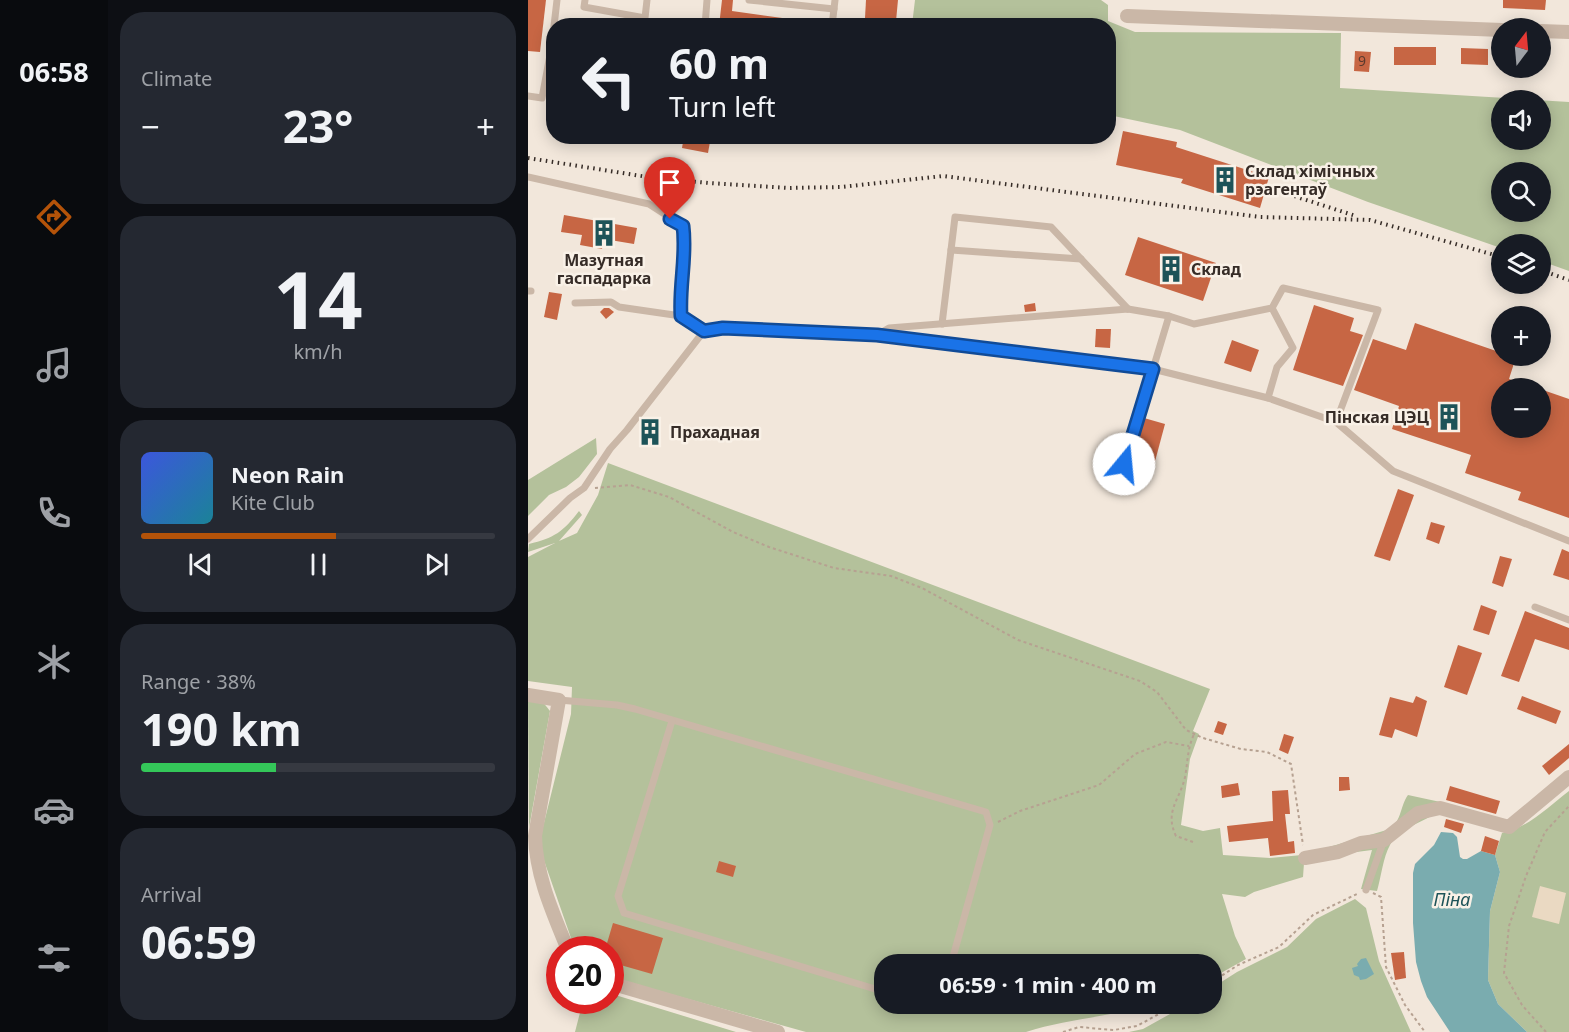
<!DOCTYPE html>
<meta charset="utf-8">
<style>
:root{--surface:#171b24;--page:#242831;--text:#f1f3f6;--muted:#9ea1a6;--line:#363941;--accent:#b45309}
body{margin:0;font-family:"Noto Sans",sans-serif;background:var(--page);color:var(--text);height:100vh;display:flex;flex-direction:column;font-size:22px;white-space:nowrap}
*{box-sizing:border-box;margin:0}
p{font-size:20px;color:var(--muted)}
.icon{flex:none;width:33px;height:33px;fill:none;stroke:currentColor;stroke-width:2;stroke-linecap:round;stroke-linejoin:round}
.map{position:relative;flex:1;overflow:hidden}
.side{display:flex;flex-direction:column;gap:12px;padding:12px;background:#0d0f14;width:420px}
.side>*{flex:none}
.guide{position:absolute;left:18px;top:18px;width:570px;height:126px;border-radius:24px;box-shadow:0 3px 15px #0003;background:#171b24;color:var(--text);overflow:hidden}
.needle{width:39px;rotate:16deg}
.buttons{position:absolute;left:963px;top:18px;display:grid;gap:12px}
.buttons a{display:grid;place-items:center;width:60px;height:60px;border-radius:50%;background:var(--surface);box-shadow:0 3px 15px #0003;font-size:30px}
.speed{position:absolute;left:18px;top:936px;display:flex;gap:12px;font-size:30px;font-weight:700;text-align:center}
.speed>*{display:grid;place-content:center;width:78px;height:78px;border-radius:50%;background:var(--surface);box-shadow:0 3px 15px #0003;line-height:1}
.speed .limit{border:9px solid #d22;background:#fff;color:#111}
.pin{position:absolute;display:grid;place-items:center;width:51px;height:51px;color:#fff;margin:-62px -26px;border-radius:50% 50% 50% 0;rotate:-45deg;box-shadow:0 0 6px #0007}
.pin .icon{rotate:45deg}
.me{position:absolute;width:66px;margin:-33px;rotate:17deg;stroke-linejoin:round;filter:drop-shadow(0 0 4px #0008)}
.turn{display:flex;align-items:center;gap:21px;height:126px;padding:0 24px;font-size:27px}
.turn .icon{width:78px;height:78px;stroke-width:2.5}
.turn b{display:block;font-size:42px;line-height:51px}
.big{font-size:45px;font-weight:700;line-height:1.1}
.side .tile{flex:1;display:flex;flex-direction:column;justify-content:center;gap:9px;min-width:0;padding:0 21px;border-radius:24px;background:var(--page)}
.side .dial{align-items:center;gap:0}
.dial b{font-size:78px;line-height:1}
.song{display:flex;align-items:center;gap:18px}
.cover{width:72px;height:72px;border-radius:9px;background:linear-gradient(135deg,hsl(230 70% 55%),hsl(190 70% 35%))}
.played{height:6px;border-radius:3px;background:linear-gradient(90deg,var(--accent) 55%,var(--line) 55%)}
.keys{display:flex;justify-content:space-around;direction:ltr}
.heat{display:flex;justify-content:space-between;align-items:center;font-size:33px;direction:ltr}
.charge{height:9px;border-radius:4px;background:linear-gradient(90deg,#34c759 38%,var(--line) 0)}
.trip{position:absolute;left:346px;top:954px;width:348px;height:60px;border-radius:24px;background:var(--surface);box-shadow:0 3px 15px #0003;font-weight:700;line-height:60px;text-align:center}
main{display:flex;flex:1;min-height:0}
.tab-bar{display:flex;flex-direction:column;width:108px;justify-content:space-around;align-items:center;background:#090b0e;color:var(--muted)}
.tab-bar .icon{width:42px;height:42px}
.tab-bar .selected{color:var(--accent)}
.tab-bar b{font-size:27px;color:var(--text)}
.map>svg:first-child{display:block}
.green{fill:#b4c19b;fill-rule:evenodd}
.plaza{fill:#ead9c2}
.water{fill:#7aacaf}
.building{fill:#c76644}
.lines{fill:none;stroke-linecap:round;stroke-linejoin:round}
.path{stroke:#b6a191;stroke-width:2;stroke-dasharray:3 3;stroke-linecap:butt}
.service{stroke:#cab7a7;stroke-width:7}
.minor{stroke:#cab7a7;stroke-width:14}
.rail{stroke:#362c27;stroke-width:4;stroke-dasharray:1.5 4.5;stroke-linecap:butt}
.route-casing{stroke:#114b97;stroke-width:15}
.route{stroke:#1a73e8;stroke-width:10}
.labels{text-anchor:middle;stroke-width:5;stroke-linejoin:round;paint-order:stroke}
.number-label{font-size:14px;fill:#5a3a2e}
.poi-label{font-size:16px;font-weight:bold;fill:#362c27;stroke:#f9f1e7;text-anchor:start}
.water-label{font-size:18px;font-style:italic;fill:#1d5358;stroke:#f9f1e7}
</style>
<main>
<nav class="tab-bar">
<b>06:58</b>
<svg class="icon selected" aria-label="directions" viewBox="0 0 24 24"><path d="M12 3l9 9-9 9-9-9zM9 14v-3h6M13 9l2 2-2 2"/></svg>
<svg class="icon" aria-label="music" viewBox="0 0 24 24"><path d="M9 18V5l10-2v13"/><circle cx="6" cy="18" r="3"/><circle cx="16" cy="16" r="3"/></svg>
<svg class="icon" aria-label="phone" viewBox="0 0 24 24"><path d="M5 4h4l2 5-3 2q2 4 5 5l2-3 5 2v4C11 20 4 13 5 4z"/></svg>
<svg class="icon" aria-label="climate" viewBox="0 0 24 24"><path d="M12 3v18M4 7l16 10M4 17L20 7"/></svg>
<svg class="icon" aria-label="car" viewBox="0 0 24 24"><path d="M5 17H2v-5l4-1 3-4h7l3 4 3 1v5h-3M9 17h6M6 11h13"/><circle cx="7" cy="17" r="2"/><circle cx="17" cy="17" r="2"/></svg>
<svg class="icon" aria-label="filters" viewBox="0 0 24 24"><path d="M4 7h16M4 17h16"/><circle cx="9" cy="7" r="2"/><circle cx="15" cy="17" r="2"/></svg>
</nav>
<section class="side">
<div class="tile"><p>Climate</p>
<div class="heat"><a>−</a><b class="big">23°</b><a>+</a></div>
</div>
<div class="tile dial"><b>14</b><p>km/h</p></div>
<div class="tile">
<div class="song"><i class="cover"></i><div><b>Neon Rain</b><p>Kite Club</p></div></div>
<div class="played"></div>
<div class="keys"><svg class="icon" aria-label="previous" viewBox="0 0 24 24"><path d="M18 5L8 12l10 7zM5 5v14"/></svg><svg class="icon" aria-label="pause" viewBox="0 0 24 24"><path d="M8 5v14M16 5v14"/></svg><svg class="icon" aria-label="next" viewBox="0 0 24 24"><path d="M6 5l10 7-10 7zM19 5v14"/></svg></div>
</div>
<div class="tile"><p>Range · 38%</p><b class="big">190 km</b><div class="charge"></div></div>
<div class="tile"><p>Arrival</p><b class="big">06:59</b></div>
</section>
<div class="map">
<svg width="1041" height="1032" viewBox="0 0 1041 1032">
<rect width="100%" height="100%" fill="#f2e7db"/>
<!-- green -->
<g class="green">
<path d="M387 0H573L580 5V21L607 32 813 33 812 88 1041 102V271L1013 261 1012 244H974L973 248 840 202 652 130 581 115 580 26 384 25ZM1012 100V140H974V100ZM1012 172V212H974V172Z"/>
<polygon points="68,438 69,454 51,477 38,487 21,495 0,516 0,480"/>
<path d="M80 463 682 689 665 731 671 734 662 759 653 825 675 831 692 828 695 855 742 858 774 855 862 829C874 820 872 806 880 795L917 803C905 823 873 823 862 845 855 857 853 878 849 891L833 889 844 850 805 855 776 863 775 877 726 892 717 897 694 894 707 936 718 959 684 978V964H357V1004H638L628 1009 621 1005C581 1017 538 1019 498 1032H278L85 978 83 977 82 950 50 949 43 938 12 849 13 835 43 714 44 687 0 681V557L27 543 0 552 1 544C26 538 35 532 51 511L54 515 31 541 49 533 70 495Z"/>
<polygon points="0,699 14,701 22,711 1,828"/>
<path d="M1041 791V1032H999L970 1004 960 980 962 911 972 872 967 855 974 833C1000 828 1020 807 1041 791Z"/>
<polygon points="827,899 838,908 851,961 883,1032 601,1032 615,1029 660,1004 684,1004 684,988 709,972 759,947 788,919"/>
<polygon points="83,993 84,994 208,1032 47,1032 55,1001 82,1000"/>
</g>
<!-- plaza -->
<polygon class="plaza" points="1012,886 1038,893 1031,924 1004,917"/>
<!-- water -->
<g class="water">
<polygon points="913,832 925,833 929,837 932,857 935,859 939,859 953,851 967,855 972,872 962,911 960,980 970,1004 999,1032 922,1032 899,997 893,981 888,962 885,923 885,873 887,864 906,845"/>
<polygon points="838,958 846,974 838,979 832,980 831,977 826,975 824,968 830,966 829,964 833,959"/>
</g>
<!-- building -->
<g class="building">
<polygon points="0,0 18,0 12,52 0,51"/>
<polygon points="194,0 205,0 204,11 269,20 268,26 191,26"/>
<polygon points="338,0 370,0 368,21 337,18"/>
<polygon points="975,0 1018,0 1017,10 975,8"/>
<rect x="866" y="47" width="42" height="18"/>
<polygon points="933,48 960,49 960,65 933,64"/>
<polygon points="827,51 843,52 841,72 826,71"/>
<polygon points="595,131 649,142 648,147 741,177 732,208 653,183 655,179 588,165"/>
<polygon points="156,136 183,136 180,153 154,148"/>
<polygon points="36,215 109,228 106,244 76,239 74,249 52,245 54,235 33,232"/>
<polygon points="610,237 688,263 675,301 597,275"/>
<polygon points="21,292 34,294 29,320 16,317"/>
<polygon points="507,303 508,311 497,312 496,305"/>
<polygon points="786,305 826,318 822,331 835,335 815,386 765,370"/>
<polygon points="76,308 81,308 86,312 78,319 72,312"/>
<polygon points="887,323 974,353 974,356 988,357 981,379 1005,387 1005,388 974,388 974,428 1012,428 1012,389 1041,399 1041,518 990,500 993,492 937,473 943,455 864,429 871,406 826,390 845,339 878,350"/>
<polygon points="568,329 583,329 582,348 567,347"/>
<polygon points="704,340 731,350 723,372 696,363"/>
<polygon points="616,418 637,424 626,465 605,460"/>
<polygon points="120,425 128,428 124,439 116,435"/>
<polygon points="870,489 886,495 862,561 846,556"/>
<polygon points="903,522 917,526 911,544 898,539"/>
<polygon points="1034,549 1041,552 1041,580 1025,575"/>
<polygon points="972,556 984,559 975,587 964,583"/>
<polygon points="953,605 969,611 961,635 945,630"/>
<polygon points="997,611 1041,628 1041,650 1007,639 991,682 973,676"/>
<polygon points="930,645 954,653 939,695 916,687"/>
<polygon points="888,696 899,701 889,737 867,729 864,738 851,735 862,697 885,703"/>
<polygon points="994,696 1033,711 1028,724 989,709"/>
<polygon points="690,721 699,724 695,735 686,732"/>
<polygon points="756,734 766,737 760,754 751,750"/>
<polygon points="1041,744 1041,758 1021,775 1014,766"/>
<polygon points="811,777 821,777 822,790 811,791"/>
<polygon points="710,783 712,795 694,798 693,786"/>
<polygon points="922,786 972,801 968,814 918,800"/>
<polygon points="760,790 762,814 757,814 759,832 760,842 766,841 767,853 742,856 740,838 701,842 699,826 745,821 744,791"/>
<polygon points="918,819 936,824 933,833 916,827"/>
<polygon points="957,836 971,841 967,855 953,851"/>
<polygon points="191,861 208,866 205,877 188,872"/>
<polygon points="85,923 135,938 124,974 82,962 82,950 77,950"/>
<polygon points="876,952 878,978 867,980 863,953"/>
</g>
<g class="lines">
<!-- path -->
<g class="path">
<polyline points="67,488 102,485 141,497 205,532 241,547 306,568 363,576 394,588 490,640 612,681 629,692 658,730 675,738 713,749 739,752 763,764 775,845"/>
<polyline points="470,822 492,811 571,785 607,754 638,742 661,746"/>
<path d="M665 842 648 836C636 811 652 800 657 777 660 761 659 750 666 734"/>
<polyline points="845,893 853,897 858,967 877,1005 897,1032"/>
<polyline points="684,982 710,965 751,947 785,915 829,894"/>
<polyline points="535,1032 551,1027 586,1030 609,1026 649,1004"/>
<polyline points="1018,1032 994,1005 976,973 981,926 998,876 1017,832 1041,806"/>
</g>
<!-- service -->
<g class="service">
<polyline points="57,0 56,7 117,18 119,0"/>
<polyline points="221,0 306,9"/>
<polyline points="26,26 29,0"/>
<polyline points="177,26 179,0"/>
<polyline points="304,26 307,0"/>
<polyline points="23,50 26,28"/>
<polyline points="0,96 14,98 23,50 26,50"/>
<path d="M0 177 121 204 155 226C159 256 151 285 153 316"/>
<polyline points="423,250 553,259"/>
<polyline points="0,291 3,291"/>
<polyline points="47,303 83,302 91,307 153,316 176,331"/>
<polyline points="414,324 427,217 523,227 600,309"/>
<polyline points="349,335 625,369 641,316"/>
<polyline points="808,422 865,471 1041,541"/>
<polyline points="596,464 625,369 740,398"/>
<polyline points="0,539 42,498 56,488 82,449 99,430 176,331 195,328 349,335 361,328 600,309 641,316 666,324 744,308 755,288 850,310 808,422 740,398 749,367 765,348 744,308"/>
<polyline points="1007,607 1041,620"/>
<polyline points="31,700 89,705 107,709 458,812 462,825 423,964"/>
<polyline points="144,721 90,896 96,913 357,992"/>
<polyline points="838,890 856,840"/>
</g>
<!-- minor -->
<g class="minor">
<polyline points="599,16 974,30"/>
<polyline points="1012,31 1041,32"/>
<path d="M0 695 31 700 7 836C8 876 25 913 40 950"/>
<polyline points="777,858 810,852 833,843 856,840 890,813 912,808 981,827 1041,777"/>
<polyline points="82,983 250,1032"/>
</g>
<!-- rail -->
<g class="rail">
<polyline points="0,158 126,178 181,183 260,188 313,187 415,176 732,217 842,220 974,257"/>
<polyline points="738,187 828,216"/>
<polyline points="1012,270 1041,280"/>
</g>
</g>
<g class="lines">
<defs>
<path id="route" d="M142 219 155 226C159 256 151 285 153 316L176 331 195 328 349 335 625 369 596 464"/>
</defs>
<!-- route casing -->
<use href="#route" class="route-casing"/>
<!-- route -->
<use href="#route" class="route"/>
</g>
<!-- icons -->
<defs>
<symbol id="building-bare" viewBox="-9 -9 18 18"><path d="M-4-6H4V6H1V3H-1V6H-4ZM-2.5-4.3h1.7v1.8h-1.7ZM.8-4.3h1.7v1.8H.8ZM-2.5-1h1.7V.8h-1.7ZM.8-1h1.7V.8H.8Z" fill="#1d5358" stroke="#f9f1e7" stroke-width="2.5" paint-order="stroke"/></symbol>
</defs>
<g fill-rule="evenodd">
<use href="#building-bare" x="678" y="161" width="38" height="38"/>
<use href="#building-bare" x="57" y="214" width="38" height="38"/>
<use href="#building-bare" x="624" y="250" width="38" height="38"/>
<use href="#building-bare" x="902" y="398" width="38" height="38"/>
<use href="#building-bare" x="103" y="413" width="38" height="38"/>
</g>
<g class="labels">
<!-- number labels -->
<g class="number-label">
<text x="834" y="66">9</text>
</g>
<!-- poi labels -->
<g class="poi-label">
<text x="717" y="177">Склад хімічных<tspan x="717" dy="18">рэагентаў</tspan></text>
<text x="76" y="266" text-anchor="middle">Мазутная<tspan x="76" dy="18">гаспадарка</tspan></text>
<text x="663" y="275">Склад</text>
<text x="901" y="423" text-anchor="end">Пінская ЦЭЦ</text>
<text x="142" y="438">Прахадная</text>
</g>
<!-- water labels -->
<g class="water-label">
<text x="924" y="906">Піна</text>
</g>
</g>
</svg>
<div class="buttons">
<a><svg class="needle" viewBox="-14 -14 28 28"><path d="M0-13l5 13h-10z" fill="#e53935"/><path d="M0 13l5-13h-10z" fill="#9ea1a6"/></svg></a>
<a><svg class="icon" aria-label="sound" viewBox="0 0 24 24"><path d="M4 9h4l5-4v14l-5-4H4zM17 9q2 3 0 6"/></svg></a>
<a><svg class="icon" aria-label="search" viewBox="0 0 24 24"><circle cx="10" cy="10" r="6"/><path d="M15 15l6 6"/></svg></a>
<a><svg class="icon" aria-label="layers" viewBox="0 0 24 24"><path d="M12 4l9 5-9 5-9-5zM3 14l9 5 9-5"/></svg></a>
<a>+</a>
<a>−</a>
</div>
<div class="speed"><div class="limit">20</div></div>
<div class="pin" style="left:142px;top:219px;background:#d93025"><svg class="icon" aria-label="arrive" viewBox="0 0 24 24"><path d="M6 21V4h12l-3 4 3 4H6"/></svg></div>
<svg class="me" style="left:596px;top:464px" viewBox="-20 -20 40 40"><circle r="19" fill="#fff"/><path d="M0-13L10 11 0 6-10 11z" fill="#1a73e8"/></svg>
<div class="trip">06:59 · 1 min · 400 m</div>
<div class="guide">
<div class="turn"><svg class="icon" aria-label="left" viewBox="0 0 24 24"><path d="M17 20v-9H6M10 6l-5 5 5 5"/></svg><div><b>60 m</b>Turn left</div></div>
</div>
</div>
</main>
